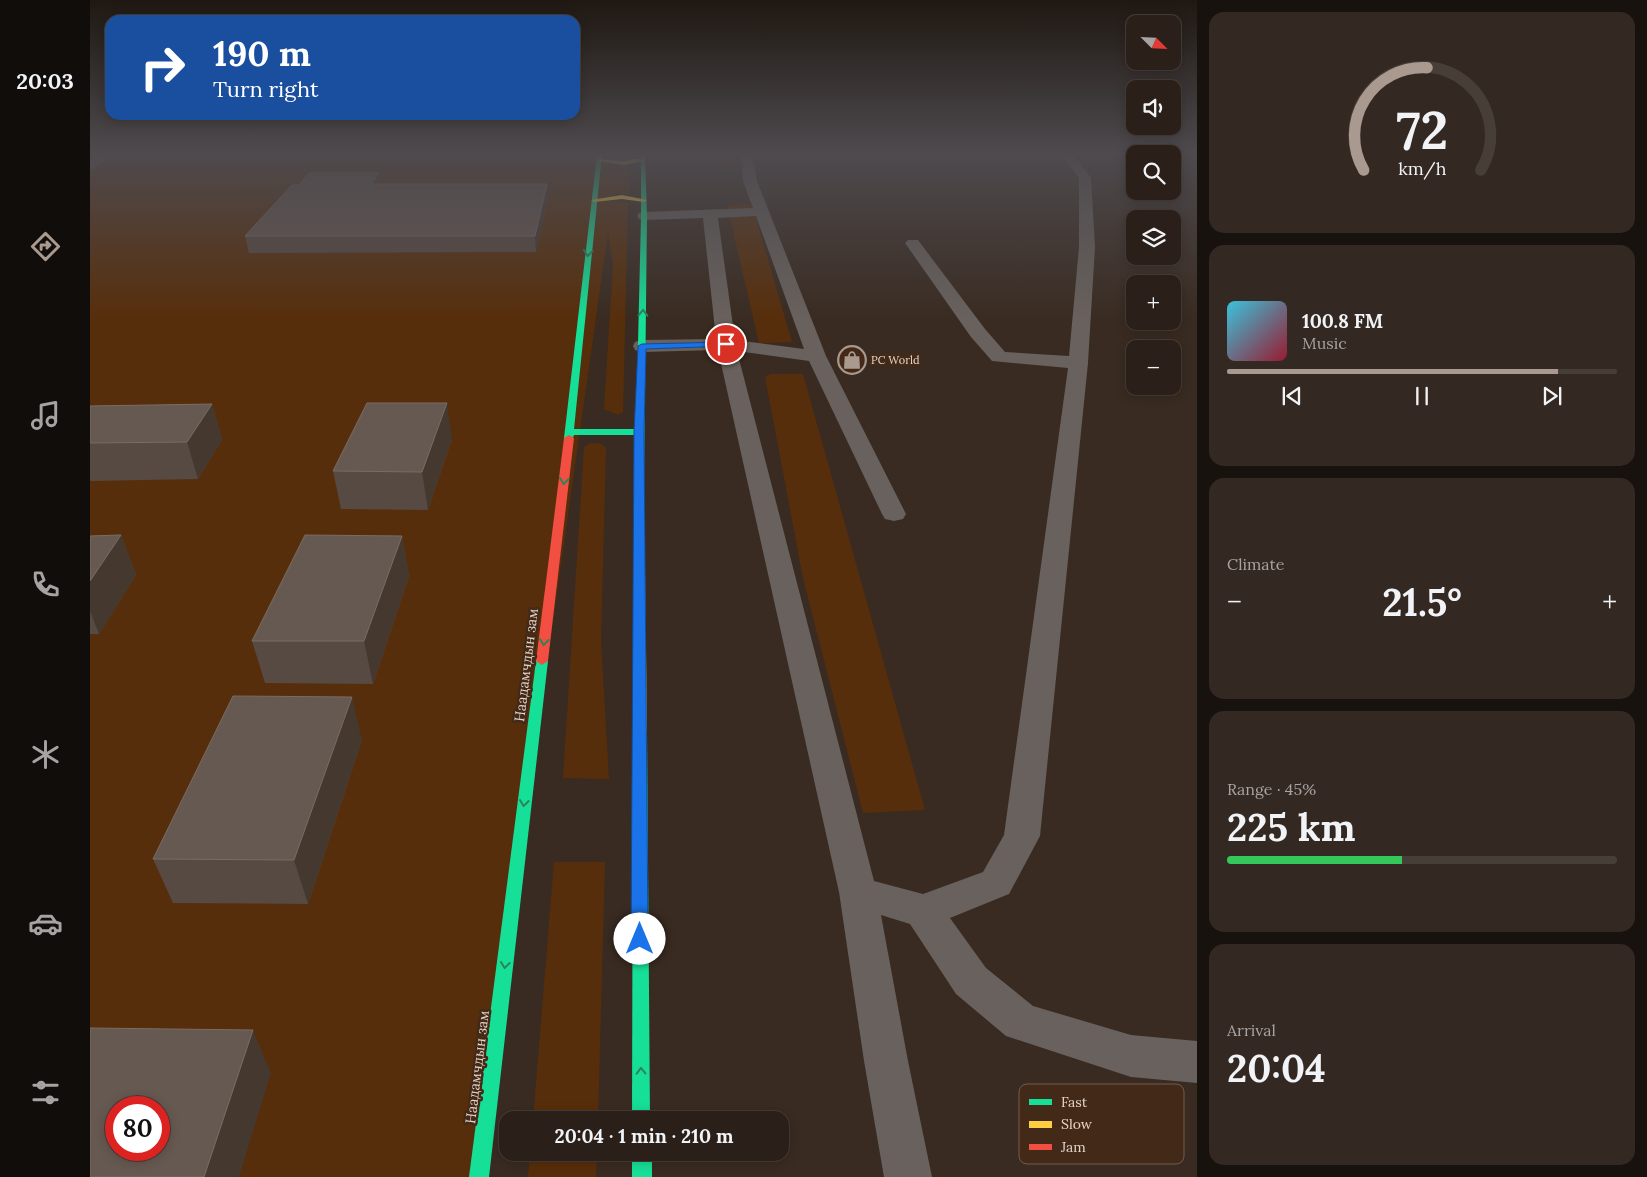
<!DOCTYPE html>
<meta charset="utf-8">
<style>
:root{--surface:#2b2019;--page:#332822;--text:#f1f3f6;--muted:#a6a3a2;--line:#473e38;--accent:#a9998e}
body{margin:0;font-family:Lora,serif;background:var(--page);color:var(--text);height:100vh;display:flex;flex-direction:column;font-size:19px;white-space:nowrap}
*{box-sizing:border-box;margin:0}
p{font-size:16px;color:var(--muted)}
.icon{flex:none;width:28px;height:28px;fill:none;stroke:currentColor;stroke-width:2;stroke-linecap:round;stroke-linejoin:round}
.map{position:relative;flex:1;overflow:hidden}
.panel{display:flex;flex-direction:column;gap:12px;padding:12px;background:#18120e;width:450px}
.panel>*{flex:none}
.hud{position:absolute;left:15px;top:15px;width:475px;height:105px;border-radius:15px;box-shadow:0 2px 12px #0003,0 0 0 1px var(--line);background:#1a4fa0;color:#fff;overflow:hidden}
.needle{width:32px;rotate:114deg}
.controls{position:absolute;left:1036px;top:15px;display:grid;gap:10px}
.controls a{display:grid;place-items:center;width:55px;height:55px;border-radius:10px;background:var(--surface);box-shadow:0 2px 12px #0003,0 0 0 1px var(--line);font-size:25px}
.speed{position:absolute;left:15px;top:1096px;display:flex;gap:10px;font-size:25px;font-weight:700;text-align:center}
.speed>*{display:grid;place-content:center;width:65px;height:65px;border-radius:50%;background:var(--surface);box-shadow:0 2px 12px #0003,0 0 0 1px var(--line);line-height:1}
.speed .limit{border:8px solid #d22;background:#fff;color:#111}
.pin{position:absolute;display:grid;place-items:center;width:42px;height:42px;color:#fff;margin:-21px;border:2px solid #fff;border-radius:50%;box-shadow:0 1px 5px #0007}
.me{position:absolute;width:55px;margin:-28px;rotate:0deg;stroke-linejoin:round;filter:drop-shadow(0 0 4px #0008)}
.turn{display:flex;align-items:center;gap:18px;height:105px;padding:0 25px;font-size:22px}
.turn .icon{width:65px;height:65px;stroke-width:2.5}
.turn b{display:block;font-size:35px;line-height:42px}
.big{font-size:38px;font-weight:800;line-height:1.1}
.panel .tile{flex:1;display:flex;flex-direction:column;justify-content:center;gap:8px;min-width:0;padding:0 18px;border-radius:15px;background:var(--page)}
.panel .dial{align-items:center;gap:0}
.dial svg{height:130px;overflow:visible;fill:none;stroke:var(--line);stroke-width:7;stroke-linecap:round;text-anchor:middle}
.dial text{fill:var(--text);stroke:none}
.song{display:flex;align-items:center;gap:15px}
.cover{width:60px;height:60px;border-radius:8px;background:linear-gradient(135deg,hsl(190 70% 55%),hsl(350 70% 35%))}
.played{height:5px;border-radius:2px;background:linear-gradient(90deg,var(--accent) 85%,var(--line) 85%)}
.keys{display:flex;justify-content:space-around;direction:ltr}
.heat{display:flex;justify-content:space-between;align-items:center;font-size:28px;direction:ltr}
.charge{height:8px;border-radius:4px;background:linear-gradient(90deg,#34c759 45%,var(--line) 0)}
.trip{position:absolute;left:409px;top:1111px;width:290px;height:50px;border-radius:15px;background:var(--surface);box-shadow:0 2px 12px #0003,0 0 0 1px var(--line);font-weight:800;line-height:50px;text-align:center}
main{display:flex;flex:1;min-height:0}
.tab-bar{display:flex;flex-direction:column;width:90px;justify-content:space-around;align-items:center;background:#110d0a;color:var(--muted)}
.tab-bar .icon{width:35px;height:35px}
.tab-bar .selected{color:var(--accent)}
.tab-bar b{font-size:22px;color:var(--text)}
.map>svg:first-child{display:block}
.green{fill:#572e0b;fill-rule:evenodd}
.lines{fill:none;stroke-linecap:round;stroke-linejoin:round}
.street{fill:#68615d;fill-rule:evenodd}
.fast{fill:#16e098;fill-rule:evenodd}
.slow{fill:#ffcf43;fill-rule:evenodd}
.jam{fill:#f24e42;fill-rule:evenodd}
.wall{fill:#574a42}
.shaded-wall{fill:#44382f}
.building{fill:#665951;stroke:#7a6c64;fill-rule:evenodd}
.oneway{stroke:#2c8458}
.route{fill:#1a73e8;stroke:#114b97}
.labels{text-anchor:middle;stroke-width:5;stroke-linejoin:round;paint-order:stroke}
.far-poi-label{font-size:11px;fill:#e5d4c9;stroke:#432917;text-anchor:start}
.street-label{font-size:14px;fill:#e5d4c9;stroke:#432917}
.key{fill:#432917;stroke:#745c4c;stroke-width:1}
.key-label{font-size:14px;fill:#e5d4c9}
</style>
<main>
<nav class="tab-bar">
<b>20:03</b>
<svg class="icon selected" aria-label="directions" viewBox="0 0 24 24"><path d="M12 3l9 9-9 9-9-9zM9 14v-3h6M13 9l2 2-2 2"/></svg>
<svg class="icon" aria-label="music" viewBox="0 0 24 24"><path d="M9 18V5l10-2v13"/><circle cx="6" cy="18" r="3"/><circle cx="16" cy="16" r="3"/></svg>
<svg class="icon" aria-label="phone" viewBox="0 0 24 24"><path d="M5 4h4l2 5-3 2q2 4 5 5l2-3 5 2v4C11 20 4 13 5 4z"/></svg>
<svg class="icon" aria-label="climate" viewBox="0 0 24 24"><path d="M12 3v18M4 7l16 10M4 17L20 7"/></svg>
<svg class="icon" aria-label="car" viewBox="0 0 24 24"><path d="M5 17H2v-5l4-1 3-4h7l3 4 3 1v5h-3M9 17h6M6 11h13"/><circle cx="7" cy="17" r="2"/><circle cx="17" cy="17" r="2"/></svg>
<svg class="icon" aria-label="filters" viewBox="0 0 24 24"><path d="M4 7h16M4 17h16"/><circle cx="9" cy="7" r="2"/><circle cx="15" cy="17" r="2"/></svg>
</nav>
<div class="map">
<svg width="1107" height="1177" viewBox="0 0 1107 1177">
<rect width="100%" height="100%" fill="#392b21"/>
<!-- green -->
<g class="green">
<path d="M0 155H539L537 159 528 160 527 166H539V193H523L522 201 538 203 533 412 528 415 514 409 523 264 518 233 384 1177H0ZM26 1108H69V1150H26Z"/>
<polygon points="625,155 644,155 647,168 628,168"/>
<polygon points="662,204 702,342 669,343 637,205"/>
<polygon points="681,374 713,374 835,810 773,813 713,578 675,377"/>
<polygon points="501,443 511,444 516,448 511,641 519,779 473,778 494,447"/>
<polygon points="464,862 515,862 508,1120 443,1120"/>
<polygon points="440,1153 507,1153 506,1177 438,1177"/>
</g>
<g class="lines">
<!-- street -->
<g class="street">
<polygon points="10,155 25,155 0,170 0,161"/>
<path d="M651 155H663L667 181 736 356 816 514 813 519 804 521 795 519 792 514 719 361 647 351 784 881 833 894 893 872 914 835 978 368 902 361 881 337 815 243 818 240H828L895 329 915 352 979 356 989 247V178L971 155H984L1001 178 1005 247 998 363 950 836 919 894 860 918 896 968 943 1006 1041 1035 1107 1041V1083L1041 1077 916 1036 866 994 820 924 791 915 818 1061 842 1177H794L774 1061 749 892 628 350 552 352 545 350 543 346 545 342 552 340 626 339 613 218 554 220 549 219 547 216 549 213 554 212 663 208 653 181ZM666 216 714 349 645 340 628 218Z"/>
</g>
<!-- fast -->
<g class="fast">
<polygon points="507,155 512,155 484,429 546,429 551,216 551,155 555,155 557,216 554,485 549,488 544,485 545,435 484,435 482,440 479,441 474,438"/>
<polygon points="452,657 458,661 399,1177 379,1177 446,661"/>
<polygon points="550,726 555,728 557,731 560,1120 542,1120 543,731 545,728"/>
<rect x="542" y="1152" width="20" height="25"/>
</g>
<!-- slow -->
<g class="slow">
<polygon points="553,158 555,161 534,165 506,161 509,159 534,161"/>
<polygon points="532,195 557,200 554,202 532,199 504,202 501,200"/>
<polygon points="549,482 554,485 557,731 555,734 545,734 543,731 544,485"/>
</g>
<!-- jam -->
<polygon class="jam" points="479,435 484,438 458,661 452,665 446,661 474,438"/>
</g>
<!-- wall -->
<g class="wall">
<polygon points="289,173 290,184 457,184 458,198 446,252 159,253 155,236 209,185"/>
<polygon points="122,404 132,440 108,479 0,481 0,406"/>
<polygon points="362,439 338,510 251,509 243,471"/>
<polygon points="31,535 46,575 9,634 0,634 0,536"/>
<polygon points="312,536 319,576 283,684 175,683 162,641"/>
<polygon points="272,740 218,904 83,903 63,859"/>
</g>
<!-- shaded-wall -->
<g class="shaded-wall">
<polygon points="289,173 291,188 281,184"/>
<polygon points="457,184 458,198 446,252 445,236"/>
<polygon points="357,403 362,439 338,510 332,472"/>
<polygon points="122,404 132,440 108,479 97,442"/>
<polygon points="31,535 46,575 9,634 0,611 0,581"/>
<polygon points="312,536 319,576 283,684 274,641"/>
<polygon points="262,697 272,740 218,904 204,860"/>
<polygon points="163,1030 181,1073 149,1177 114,1177"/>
</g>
<!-- building -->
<g class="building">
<polygon points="219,173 289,173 281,184 457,184 445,236 155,236 202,185 209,185"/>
<polygon points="277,403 357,403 332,472 243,471"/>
<polygon points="122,404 97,442 0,443 0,406"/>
<polygon points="31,535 0,581 0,536"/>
<polygon points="215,535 312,536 274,641 162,641"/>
<polygon points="143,696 262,697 204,860 63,859"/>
<path d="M0 1028 163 1030 114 1177H0ZM26 1108H69V1150H26Z"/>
</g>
<!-- one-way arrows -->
<defs><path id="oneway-chevron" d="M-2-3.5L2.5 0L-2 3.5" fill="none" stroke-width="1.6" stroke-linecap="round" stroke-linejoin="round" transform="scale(1.25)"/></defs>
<g class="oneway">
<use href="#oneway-chevron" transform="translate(498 253) rotate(96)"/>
<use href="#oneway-chevron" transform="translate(553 313) rotate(-89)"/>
<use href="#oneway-chevron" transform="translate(474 481) rotate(97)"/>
<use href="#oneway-chevron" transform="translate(454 642) rotate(97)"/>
<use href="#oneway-chevron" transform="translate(434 803) rotate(97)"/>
<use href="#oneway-chevron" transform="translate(415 965) rotate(97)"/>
<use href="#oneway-chevron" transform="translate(551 1071) rotate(-91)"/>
</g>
<!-- sky -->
<linearGradient id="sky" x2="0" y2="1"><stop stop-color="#1f1812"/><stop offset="0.48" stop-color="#4e4a4e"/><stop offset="1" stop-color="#4e4a4e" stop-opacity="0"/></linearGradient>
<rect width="1107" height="320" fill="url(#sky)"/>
<!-- route -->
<polygon class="route" points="636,342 640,344 639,346 556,349 554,432 558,939 556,944 550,947 544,944 541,939 544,432 548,346 552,344"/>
<!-- icons -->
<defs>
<symbol id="shop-ring" viewBox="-11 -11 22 22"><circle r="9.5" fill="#432917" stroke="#a9998e" stroke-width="1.5"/><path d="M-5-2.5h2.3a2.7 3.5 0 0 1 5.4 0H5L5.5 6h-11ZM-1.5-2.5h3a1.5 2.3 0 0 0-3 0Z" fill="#a9998e"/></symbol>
</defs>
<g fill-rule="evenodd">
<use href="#shop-ring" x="746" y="344" width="32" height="32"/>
</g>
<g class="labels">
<!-- far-poi labels -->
<g class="far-poi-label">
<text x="781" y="364">PC World</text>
</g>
<!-- street labels -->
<g class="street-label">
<text transform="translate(436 665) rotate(-83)" y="5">Наадамчдын зам</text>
<text transform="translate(387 1067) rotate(-83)" y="5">Наадамчдын зам</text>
</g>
</g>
<!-- legend -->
<rect x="929" y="1084" width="165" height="80" rx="8" class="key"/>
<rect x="939" y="1099" width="23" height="6" fill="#16e098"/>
<rect x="939" y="1121" width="23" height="7" fill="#ffcf43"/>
<rect x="939" y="1144" width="23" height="6" fill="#f24e42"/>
<g class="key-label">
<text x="971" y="1107">Fast</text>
<text x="971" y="1129">Slow</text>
<text x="971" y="1152">Jam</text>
</g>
</svg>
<div class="controls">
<a><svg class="needle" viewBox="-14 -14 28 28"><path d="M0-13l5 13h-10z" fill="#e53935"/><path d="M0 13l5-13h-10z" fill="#a6a3a2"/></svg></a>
<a><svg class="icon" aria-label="sound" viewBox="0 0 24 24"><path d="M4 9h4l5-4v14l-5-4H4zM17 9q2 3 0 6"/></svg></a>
<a><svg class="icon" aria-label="search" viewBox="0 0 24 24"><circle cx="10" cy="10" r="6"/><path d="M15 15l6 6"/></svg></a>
<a><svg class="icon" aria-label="layers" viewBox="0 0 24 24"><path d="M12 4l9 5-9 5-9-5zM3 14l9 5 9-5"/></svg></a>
<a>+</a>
<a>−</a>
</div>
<div class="speed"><div class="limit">80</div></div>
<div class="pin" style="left:636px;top:344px;background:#d93025"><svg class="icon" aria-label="arrive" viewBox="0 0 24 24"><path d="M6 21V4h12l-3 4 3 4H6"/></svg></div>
<svg class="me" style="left:550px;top:939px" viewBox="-20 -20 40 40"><circle r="19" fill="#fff"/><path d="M0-13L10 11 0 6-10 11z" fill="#1a73e8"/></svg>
<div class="trip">20:04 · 1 min · 210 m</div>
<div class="hud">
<div class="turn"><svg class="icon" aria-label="right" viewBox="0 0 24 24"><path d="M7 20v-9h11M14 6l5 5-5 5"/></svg><div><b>190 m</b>Turn right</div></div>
</div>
</div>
<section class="panel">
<div class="tile dial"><svg viewBox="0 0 100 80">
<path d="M14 69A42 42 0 1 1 86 69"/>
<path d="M14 69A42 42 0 0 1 53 6" stroke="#a9998e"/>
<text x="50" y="56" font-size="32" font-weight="700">72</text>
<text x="50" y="72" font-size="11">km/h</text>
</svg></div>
<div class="tile">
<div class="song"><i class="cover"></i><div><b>100.8 FM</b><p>Music</p></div></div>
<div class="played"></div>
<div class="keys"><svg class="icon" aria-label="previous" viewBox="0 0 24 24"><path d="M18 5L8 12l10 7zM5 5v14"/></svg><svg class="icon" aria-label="pause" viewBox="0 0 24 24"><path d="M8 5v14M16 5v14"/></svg><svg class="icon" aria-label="next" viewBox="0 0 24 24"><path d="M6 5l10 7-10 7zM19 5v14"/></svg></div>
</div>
<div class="tile"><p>Climate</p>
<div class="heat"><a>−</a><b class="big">21.5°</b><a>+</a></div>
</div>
<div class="tile"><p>Range · 45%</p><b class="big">225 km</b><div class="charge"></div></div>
<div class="tile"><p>Arrival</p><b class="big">20:04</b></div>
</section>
</main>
